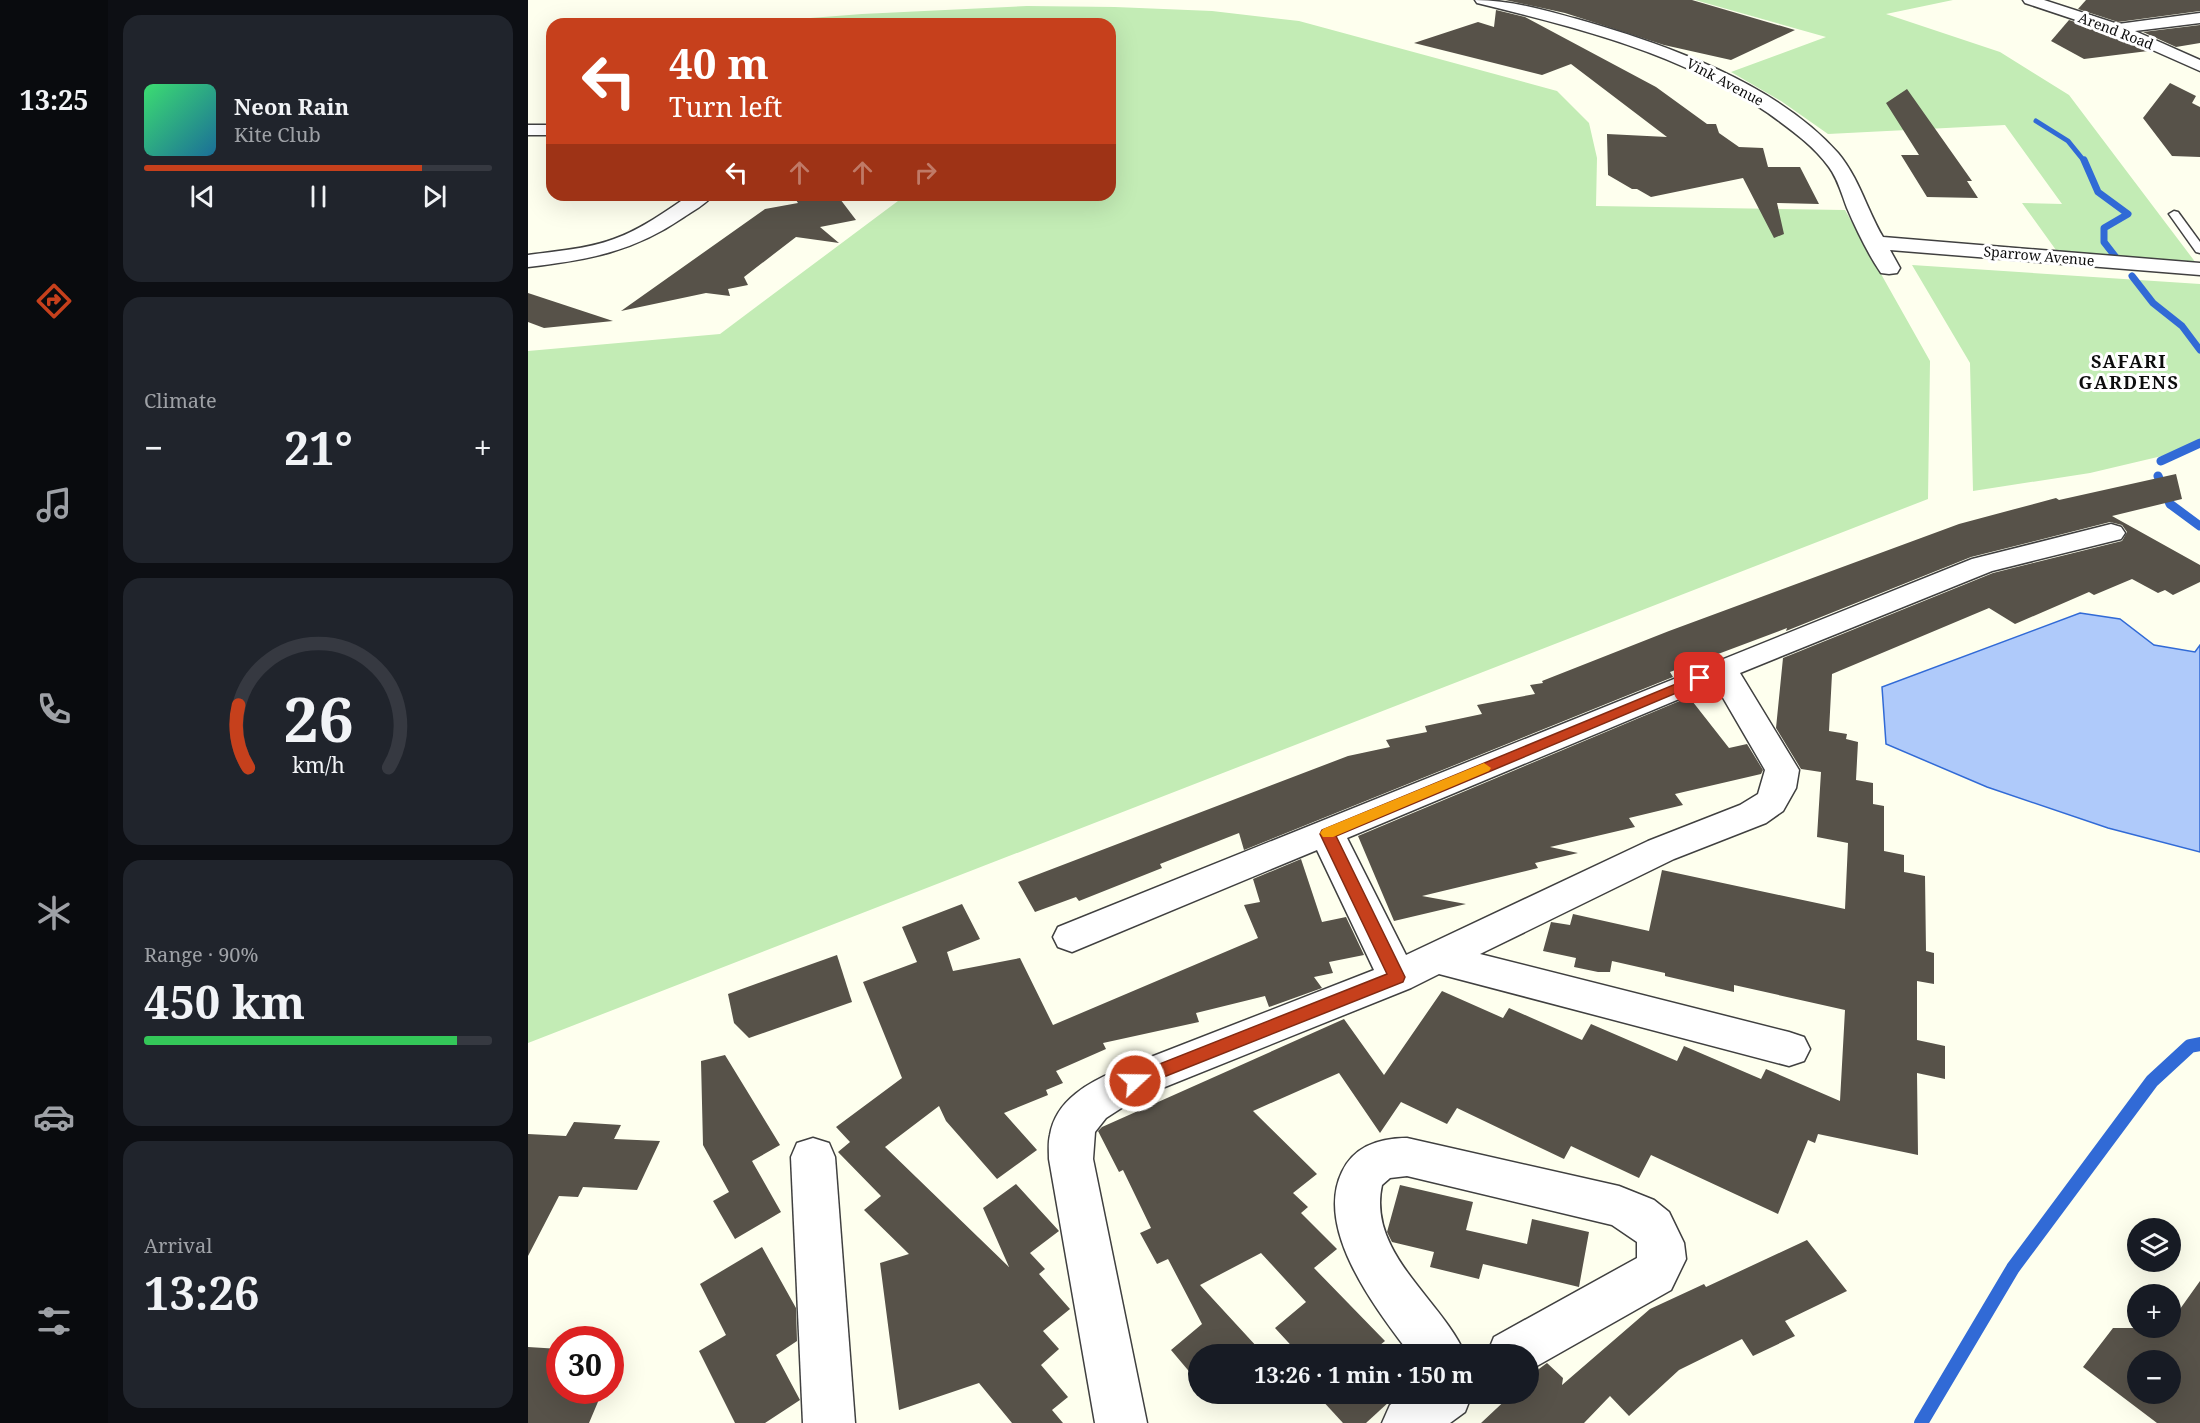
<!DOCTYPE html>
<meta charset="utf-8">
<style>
:root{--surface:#171b24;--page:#20242c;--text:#f1f3f6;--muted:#9ea1a6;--line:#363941;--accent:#c6401c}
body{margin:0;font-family:"Noto Serif",serif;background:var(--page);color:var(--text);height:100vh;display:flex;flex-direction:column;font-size:22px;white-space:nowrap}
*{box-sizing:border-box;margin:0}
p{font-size:20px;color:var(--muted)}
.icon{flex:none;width:33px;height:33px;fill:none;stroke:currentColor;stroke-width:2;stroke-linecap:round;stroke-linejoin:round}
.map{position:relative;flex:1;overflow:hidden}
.side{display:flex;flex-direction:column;gap:15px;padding:15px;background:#0d0f14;width:420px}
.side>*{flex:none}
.top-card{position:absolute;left:18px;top:18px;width:570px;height:183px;border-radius:18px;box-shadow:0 6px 24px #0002;background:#c6401c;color:#fff;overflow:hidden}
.tools{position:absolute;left:1599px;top:1218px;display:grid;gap:12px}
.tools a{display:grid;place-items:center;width:54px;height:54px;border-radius:50%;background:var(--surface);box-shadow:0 6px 24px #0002;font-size:30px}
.speed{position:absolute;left:18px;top:1326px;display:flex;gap:12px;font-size:30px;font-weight:700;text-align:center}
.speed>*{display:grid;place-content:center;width:78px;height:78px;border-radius:50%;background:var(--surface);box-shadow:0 6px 24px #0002;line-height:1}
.speed .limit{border:9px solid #d22;background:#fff;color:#111}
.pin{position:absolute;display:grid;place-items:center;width:51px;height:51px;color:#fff;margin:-26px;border-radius:12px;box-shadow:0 3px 9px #0006}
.me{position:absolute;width:66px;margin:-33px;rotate:69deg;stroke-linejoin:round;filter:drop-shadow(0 0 4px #0008)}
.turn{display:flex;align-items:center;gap:21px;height:126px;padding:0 24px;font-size:27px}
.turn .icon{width:78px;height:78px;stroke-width:2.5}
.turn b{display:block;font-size:42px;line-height:51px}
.lanes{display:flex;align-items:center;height:57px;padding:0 24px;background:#0003;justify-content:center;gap:30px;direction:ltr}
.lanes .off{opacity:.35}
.big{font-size:45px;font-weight:700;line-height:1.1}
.side .tile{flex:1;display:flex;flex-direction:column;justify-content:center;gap:9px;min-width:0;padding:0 21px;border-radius:18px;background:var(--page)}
.side .dial{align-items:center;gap:0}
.dial svg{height:156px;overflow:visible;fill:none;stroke:var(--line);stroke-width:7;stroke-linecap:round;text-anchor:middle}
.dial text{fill:var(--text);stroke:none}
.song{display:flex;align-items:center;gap:18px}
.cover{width:72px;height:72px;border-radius:9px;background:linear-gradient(135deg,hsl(140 70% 55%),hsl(200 70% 35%))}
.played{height:6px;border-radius:3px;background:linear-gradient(90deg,var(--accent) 80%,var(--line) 80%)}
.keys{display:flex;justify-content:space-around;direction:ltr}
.heat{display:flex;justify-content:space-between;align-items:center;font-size:33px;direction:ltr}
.charge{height:9px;border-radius:4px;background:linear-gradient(90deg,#34c759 90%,var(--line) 0)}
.trip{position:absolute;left:660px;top:1344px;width:351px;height:60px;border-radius:30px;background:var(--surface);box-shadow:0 6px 24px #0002;font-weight:700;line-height:60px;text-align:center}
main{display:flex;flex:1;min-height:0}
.tabs{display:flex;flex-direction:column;width:108px;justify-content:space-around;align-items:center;background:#090b0e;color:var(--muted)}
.tabs .icon{width:42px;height:42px}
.tabs .on{color:var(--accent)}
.tabs b{font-size:27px;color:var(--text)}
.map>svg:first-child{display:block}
.green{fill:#c3ecb5}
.water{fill:#afcafa;stroke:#316ad6;stroke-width:1.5}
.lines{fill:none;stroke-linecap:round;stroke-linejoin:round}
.stream-far3{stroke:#316ad6;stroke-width:5}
.stream-far2{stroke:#316ad6;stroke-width:7}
.stream-far1{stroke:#316ad6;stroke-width:9}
.stream{stroke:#316ad6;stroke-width:14}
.building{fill:#575249;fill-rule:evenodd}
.service-casing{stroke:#404040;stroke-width:3}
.minor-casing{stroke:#404040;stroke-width:3}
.service{fill:#fff;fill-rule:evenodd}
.minor{fill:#fff;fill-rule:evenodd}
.route{fill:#c6401c;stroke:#812a12;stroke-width:1.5}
.slow{fill:#f59e0b}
.labels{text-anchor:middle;stroke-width:6;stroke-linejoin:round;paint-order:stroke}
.far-street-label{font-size:14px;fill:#0d0d0d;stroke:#fff}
.far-district-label{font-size:18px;font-weight:bold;letter-spacing:1.5px;fill:#0d0d0d;stroke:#fff}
</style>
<main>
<nav class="tabs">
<b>13:25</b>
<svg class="icon on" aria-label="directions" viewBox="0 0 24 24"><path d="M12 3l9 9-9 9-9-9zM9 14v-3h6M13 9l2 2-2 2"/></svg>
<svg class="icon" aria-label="music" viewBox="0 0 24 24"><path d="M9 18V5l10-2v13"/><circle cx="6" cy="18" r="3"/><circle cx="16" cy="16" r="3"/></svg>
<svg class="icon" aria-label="phone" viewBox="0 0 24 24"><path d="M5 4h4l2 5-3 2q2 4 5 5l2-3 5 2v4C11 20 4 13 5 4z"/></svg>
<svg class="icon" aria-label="climate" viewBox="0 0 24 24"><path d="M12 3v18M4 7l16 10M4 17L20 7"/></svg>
<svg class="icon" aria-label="car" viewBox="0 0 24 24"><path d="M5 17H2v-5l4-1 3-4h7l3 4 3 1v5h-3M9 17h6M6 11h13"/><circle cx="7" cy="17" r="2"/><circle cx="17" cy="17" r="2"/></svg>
<svg class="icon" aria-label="filters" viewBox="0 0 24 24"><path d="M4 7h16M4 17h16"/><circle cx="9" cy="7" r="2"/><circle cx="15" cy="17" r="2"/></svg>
</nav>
<section class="side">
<div class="tile">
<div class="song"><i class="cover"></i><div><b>Neon Rain</b><p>Kite Club</p></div></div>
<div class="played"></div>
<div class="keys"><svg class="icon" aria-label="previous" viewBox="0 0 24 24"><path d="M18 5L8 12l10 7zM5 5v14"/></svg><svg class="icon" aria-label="pause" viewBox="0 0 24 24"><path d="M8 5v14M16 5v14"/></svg><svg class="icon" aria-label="next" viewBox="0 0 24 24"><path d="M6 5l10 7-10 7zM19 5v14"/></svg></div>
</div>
<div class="tile"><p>Climate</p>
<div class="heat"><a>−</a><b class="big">21°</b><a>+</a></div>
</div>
<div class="tile dial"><svg viewBox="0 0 100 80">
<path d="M14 69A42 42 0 1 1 86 69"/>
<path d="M14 69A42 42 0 0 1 9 37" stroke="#c6401c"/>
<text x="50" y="56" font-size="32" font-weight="700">26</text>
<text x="50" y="72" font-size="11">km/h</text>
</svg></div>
<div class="tile"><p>Range · 90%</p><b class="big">450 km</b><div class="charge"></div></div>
<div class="tile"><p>Arrival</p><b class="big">13:26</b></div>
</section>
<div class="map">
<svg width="1672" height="1423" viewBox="0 0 1672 1423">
<rect width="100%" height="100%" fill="#feffee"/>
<!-- green -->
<g class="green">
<polygon points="1167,0 1425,0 1358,14 1472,52 1541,95 1671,267 1533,257 1494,203 1534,204 1477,125 1300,134 1253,101 1203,72 1298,37"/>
<polygon points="499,6 587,7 684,11 771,21 1029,91 1061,123 1069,158 1068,206 1317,210 1402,361 1400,499 0,1043 0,351 192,334 378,195 582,195 582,24 203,24 334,14"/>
<polygon points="1384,265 1672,284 1672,447 1562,473 1445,491 1442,363"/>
</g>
<!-- water -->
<polygon class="water" points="1552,613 1592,619 1626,645 1667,652 1672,645 1672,852 1580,828 1459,787 1358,744 1354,687"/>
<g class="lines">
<!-- stream-far3 -->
<polyline class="stream-far3" points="1508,121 1540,141 1557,162"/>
<!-- stream-far2 -->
<g class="stream-far2">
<polyline points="1556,160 1570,192 1600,214 1576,228 1576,242 1590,260"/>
<polyline points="1604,276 1625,303 1654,326 1672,350"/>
</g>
<!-- stream-far1 -->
<g class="stream-far1">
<polyline points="1633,461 1672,443"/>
<polyline points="1630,476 1642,504 1672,526"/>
</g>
<!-- stream -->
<polyline class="stream" points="1393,1423 1485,1268 1624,1081 1662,1046 1672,1044"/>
</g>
<!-- building -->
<g class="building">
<polygon points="977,0 1164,0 1267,30 1203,60 1136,45 1037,13"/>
<polygon points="1558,0 1672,0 1672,11 1590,22 1550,9"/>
<polygon points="968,10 997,17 1128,87 1179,124 1188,124 1191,133 1211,147 1235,148 1240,167 1272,167 1291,204 1249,203 1256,234 1246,238 1215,178 1123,197 1109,189 1104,189 1080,175 1079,134 1139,137 1043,64 1014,75 886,43 950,22 966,27"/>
<polygon points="1541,20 1583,34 1620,51 1556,59 1523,41"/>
<polygon points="1672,25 1672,43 1648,47 1615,32"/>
<polygon points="1642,83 1668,96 1664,103 1672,107 1672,157 1644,156 1615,118"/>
<polygon points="1379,89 1444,181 1439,181 1450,198 1399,197 1373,155 1391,155 1358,103"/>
<polygon points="294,195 309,195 328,220 292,227 311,243 268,237 216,277 220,285 200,289 202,296 178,293 93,311 237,209 270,203 268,200"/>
<polygon points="0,293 85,321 16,328 0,322"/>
<polygon points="1648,474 1654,499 1584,516 1672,565 1672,582 1645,595 1637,590 1630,593 1604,579 1566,595 1561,592 1487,624 1461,608 1304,674 1301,731 1319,734 1318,739 1330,742 1328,780 1345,783 1345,804 1356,806 1356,851 1376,855 1376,872 1397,876 1398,951 1406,953 1406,984 1389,981 1389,1040 1417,1046 1417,1079 1389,1073 1390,1155 1290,1134 1287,1143 1280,1140 1250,1214 1123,1155 1111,1178 1043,1146 1036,1159 929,1108 919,1124 873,1102 852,1133 811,1073 725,1111 789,1174 765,1193 780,1207 773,1213 809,1249 786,1268 857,1341 841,1354 771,1354 747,1328 778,1302 733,1253 672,1285 730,1348 722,1354 670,1354 670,1382 643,1350 674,1324 640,1259 629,1264 612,1233 623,1228 595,1170 591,1172 570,1131 574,1127 816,1019 856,1075 914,991 975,1018 981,1008 1054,1040 1063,1024 1149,1061 1156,1046 1233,1079 1238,1069 1312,1101 1317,1010 1206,985 1206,992 1137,976 1137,973 1084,961 1082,972 1070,972 1046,967 1048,958 1015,951 1023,922 1042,925 1045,914 1121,931 1134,870 1317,909 1320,843 1289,837 1293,772 1273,769 1248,728 1255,658 1465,573 1594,541 1599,532 1594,525 1582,522 1443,557 1258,631 1259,628 1142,672 1145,677 716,850 711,833 632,864 634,868 551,901 548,897 507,912 490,882 820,756 862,747 858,740 899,732 897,726 954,714 949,705 1007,694 1002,685 1015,683 1014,681 1141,631 1431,524 1528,498 1531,500"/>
<polygon points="1161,697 1201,748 1219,744 1235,770 1233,774 1147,794 1155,805 1101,818 1107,827 1022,847 1050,853 1007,863 1010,868 894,896 938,904 866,921 830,836"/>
<polygon points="773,859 794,922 818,917 836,955 801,962 805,973 786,977 794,988 741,1007 737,996 668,1013 671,1022 575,1043 578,1049 528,1071 535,1083 518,1090 520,1095 476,1113 509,1150 469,1179 418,1121 411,1106 357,1147 481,1267 455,1208 488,1184 531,1231 502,1253 517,1269 511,1274 542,1309 515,1331 531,1349 513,1365 540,1397 524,1410 535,1423 484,1423 451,1383 371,1410 352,1263 381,1254 336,1210 353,1196 310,1152 322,1142 308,1127 374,1078 335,982 389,962 374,927 434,904 452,939 419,952 425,971 492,958 525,1025 730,938 716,905 732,902 725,879"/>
<polygon points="309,955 324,1002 221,1038 206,1023 200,994"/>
<polygon points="197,1055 252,1145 224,1161 253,1212 207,1239 185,1201 201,1192 175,1145 173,1061"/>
<polygon points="46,1122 93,1125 86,1139 132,1141 109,1190 55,1187 50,1197 31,1196 0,1256 0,1134 38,1136"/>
<polygon points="872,1185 945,1202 938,1230 999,1244 1004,1219 1061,1232 1051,1287 955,1264 951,1279 902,1267 906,1252 864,1242 859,1232"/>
<polygon points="1279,1240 1319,1291 1257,1321 1267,1336 1225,1356 1214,1339 1151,1370 1101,1416 1082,1396 1056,1423 953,1423 984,1394 1000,1394 1000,1377 1019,1363 1035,1378 1034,1385 1122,1309 1176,1284 1178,1287"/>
<polygon points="234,1247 268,1308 269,1341 248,1355 272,1400 237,1423 207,1423 171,1351 198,1335 172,1284"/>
<path d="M1672 1281V1423H1629L1555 1367 1585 1328H1642V1323ZM1610 1360H1642V1394H1610Z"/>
<polygon points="0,1347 32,1349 32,1390 75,1390 61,1423 0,1423"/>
<polygon points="797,1394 855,1394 862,1401 838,1423 815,1423 792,1398"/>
</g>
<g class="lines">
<defs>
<polygon id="service" points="1646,211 1650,212 1672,242 1672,253 1668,252 1641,214"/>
<g id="minor">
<path d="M947 0C982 0 1015 10 1049 19 1137 44 1248 83 1310 153 1331 178 1339 210 1355 237L1672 263V275L1362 250 1372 268 1369 273 1361 274 1353 273C1340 254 1328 229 1319 208 1314 195 1310 179 1301 167 1285 145 1262 129 1240 113 1152 53 1051 28 949 3Z"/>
<polygon points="1495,0 1516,0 1590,24 1672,13 1672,23 1607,31 1672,60 1672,71 1584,32 1497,3"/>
<rect x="0" y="125" width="24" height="10"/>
<path d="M162 195H185C178 204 165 211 156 217 105 252 60 260 0 267V255C29 251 59 249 86 239 114 229 138 211 162 195Z"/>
<path d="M1583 524 1593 527 1597 533 1593 539 1464 571 1212 673 1271 770 1268 788 1255 811 1238 823 1146 859 952 954 1261 1032 1276 1037 1282 1049 1276 1061 1261 1066 911 974 883 988 622 1093 595 1107 578 1118 567 1132 565 1159 619 1423H567L521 1159C521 1151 520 1143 522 1135 528 1099 562 1082 592 1069L846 970 789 850 544 952 530 947 525 937 530 927 1444 559ZM1187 684 1237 770 1230 794 1212 805 1120 841 878 955 819 838Z"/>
<polygon points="285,1138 301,1143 307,1157 327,1423 275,1423 263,1157 269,1143"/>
<path d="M879 1138 1091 1186 1126 1200 1141 1212 1156 1243 1158 1259 1143 1290 1000 1371V1354H959L966 1337 1109 1258V1242L1084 1225 879 1176 862 1178 854 1185C839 1253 913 1299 937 1354H882C849 1310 786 1230 814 1172 826 1146 852 1138 879 1138Z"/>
<polygon points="877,1394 944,1394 937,1412 922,1423 854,1423 862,1405"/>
</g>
</defs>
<!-- service casing -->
<use href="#service" class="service-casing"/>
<!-- minor casing -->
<use href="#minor" class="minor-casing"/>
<!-- service -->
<use href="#service" class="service"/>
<!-- minor -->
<use href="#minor" class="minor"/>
</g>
<!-- route -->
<polygon class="route" points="1172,674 1179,678 1177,681 808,836 877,977 875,982 613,1086 607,1089 601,1086 598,1081 601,1076 859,974 792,834 794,830"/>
<!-- slow -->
<polygon class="slow" points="956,763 963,768 961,771 805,837 795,837 792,833 795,829"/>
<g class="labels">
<!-- far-street labels -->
<g class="far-street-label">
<text transform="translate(1588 31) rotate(21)" y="5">Arend Road</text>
<text transform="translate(1197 82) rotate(28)" y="5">Vink Avenue</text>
<text transform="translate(1511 256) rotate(5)" y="5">Sparrow Avenue</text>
</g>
<!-- far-district labels -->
<g class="far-district-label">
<text x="1601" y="368">SAFARI<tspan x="1601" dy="21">GARDENS</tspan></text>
</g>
</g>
</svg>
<div class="tools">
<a><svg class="icon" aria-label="layers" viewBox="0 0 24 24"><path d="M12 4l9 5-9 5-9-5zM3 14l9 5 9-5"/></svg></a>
<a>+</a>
<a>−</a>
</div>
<div class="speed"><div class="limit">30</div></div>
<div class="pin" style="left:1172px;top:678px;background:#d93025"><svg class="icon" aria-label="arrive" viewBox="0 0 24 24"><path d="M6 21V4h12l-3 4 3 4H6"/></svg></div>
<svg class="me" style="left:607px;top:1081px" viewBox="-20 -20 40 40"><circle r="17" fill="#c6401c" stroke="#fff" stroke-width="3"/><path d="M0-11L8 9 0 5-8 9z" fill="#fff"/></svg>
<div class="trip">13:26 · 1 min · 150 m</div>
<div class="top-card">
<div class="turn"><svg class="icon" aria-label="left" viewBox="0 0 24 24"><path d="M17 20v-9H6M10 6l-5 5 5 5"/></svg><div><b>40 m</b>Turn left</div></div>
<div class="lanes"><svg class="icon" aria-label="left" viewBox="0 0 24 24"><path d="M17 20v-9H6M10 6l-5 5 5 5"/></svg><svg class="icon off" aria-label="ahead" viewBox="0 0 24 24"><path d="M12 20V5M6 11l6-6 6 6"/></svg><svg class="icon off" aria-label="ahead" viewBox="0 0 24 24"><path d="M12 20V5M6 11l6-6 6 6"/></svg><svg class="icon off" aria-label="right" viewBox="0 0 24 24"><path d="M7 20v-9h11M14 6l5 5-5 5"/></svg></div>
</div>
</div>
</main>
